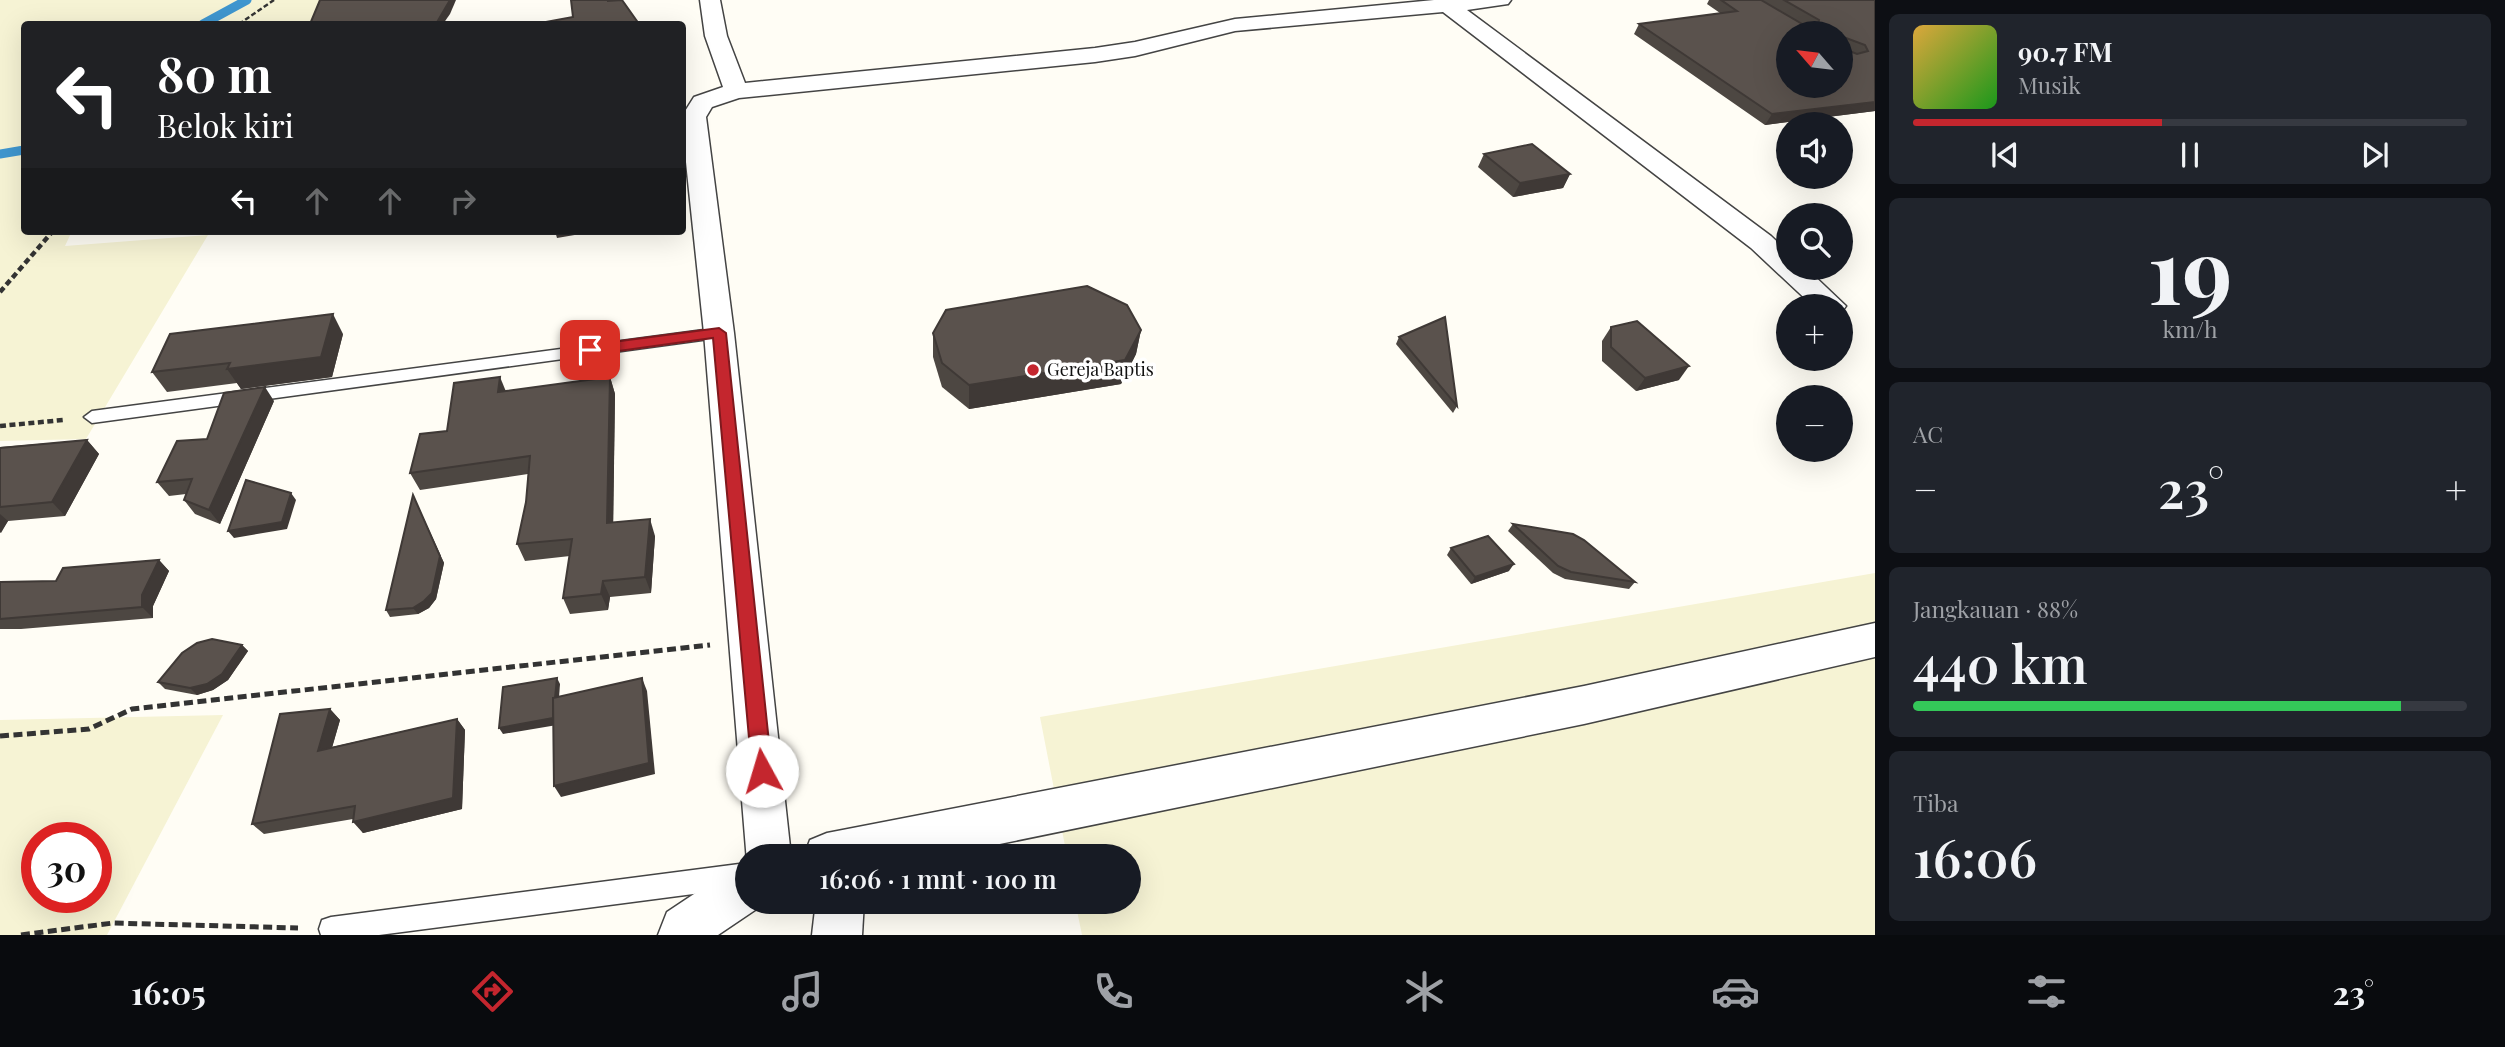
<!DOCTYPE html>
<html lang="id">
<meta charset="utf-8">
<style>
:root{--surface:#171b24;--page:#20242c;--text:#f1f3f6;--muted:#9ea1a6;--line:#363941;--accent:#c4262e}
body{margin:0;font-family:"Playfair Display",serif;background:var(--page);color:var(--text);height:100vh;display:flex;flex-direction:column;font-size:26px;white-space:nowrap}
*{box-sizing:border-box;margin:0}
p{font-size:23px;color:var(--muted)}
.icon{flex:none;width:38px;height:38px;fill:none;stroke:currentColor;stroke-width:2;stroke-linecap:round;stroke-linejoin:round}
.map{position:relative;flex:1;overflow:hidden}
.details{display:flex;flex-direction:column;gap:14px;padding:14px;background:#0d0f14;width:630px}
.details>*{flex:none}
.hud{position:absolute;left:21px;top:21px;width:665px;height:214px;border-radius:7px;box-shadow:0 7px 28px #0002;background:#202124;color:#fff;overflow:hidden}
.needle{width:46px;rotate:298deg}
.buttons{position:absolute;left:1776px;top:21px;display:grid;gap:14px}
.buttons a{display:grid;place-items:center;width:77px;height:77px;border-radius:50%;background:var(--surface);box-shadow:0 7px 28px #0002;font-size:35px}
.speed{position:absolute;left:21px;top:822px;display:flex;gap:14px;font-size:35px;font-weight:700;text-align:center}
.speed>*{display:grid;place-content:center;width:91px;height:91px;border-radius:50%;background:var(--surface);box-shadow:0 7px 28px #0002;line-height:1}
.speed .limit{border:10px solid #d22;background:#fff;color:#111}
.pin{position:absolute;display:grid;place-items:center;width:60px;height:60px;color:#fff;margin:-30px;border-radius:14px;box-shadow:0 4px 10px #0006}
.me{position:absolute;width:77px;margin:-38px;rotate:354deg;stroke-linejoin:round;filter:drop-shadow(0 0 5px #0008)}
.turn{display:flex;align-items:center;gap:24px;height:147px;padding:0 21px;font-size:32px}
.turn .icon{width:91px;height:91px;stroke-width:2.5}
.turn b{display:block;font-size:49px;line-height:60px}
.lanes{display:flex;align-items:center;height:66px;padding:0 21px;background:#0003;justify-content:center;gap:35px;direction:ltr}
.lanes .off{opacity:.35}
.big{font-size:52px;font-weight:600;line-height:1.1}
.details .widget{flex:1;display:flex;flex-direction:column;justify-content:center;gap:10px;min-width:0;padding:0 24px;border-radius:10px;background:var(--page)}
.details .dial{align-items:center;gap:0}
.dial b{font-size:91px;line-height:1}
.song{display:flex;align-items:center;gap:21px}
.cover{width:84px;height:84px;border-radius:10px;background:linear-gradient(135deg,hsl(40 70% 55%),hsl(120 70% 35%))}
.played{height:7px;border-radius:4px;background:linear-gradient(90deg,var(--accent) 45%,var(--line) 45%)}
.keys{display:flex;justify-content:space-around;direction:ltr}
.heat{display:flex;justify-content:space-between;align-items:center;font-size:38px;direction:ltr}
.charge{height:10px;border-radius:5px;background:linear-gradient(90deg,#34c759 88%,var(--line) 0)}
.trip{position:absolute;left:735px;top:844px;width:406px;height:70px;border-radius:35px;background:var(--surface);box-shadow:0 7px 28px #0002;font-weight:600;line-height:70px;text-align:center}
.dock{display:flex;height:112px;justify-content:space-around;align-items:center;background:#090b0e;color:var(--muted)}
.dock .icon{width:49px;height:49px}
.dock .selected{color:var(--accent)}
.dock b{font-size:32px;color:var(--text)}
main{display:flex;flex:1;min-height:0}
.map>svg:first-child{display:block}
.farmland{fill:#f6f3d4;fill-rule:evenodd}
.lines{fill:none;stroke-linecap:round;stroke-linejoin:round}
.stream{stroke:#3f96cf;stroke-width:9}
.lane-casing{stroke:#444;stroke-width:3}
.street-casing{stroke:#444;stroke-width:3}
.path-far2{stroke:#333;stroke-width:2.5;stroke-dasharray:5 2.5;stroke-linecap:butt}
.path-far1{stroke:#333;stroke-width:4.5;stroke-dasharray:6 3.5;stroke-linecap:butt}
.path{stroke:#333;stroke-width:5;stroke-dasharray:9 4.5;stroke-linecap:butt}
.lane{fill:#fff;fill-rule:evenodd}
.street{fill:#fff;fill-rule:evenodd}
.wall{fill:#4d4742}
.shaded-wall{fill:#3f3936}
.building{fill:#5a524d;stroke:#3f3936;stroke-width:2;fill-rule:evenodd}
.route{fill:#c4262e;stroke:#7f191e;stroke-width:2}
.poi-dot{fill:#c4262e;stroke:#fff;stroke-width:2.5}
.labels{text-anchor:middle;stroke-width:7;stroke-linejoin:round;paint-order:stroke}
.poi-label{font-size:18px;fill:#111;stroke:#fff;text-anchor:start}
</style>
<main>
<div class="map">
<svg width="1875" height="935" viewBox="0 0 1875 935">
<rect width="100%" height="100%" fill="#fffdf5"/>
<!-- farmland -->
<g class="farmland">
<polygon points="0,0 418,0 416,24 24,24 24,231 72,231 65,246 208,235 86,439 0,441"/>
<polygon points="1875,573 1875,935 1082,935 1075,901 1129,901 1129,856 1067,856 1040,717"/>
<path d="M223 715 107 935H0V720ZM37 838H96V898H37Z"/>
</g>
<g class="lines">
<!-- stream -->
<g class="stream">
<polyline points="203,24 247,0"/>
<polyline points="0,154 24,150"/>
</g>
<defs>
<g id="lane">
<polygon points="719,328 727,333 724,337 92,423 84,417 92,411"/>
<polygon points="747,863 747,887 379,935 321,935 319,929 322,920 331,917"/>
</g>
<g id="street">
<polygon points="700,0 720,0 727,36 745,83 1095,48 1135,42 1235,19 1434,0 1511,0 1508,4 1467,10 1771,236 1788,252 1788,268 1806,268 1846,306 1841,313 1841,306 1813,306 1751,248 1443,12 1235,31 1135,56 1095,62 739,98 712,107 706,117 734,333 791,856 747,856 747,862 704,333 682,124 682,116 694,97 723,87 705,36"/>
<polygon points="1875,623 1875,657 1584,724 941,856 804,856 810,840 827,833 1584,686"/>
<polygon points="747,863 747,901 765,901 764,904 718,935 658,935 667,912 730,870"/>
<polygon points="816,901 864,901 862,935 812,935"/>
</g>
</defs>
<!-- lane casing -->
<use href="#lane" class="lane-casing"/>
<!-- street casing -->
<use href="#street" class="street-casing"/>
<!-- path-far2 -->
<polyline class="path-far2" points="239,24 274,0"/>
<!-- path-far1 -->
<g class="path-far1">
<polyline points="0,292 53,231"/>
<polyline points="0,426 63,420"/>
</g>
<!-- path -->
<g class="path">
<polyline points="0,736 89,729 132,709 710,645"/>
<polyline points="21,935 113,923 298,928"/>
</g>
<!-- lane -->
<use href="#lane" class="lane"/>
<!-- street -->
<use href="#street" class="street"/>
</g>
<!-- wall -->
<g class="wall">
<polygon points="1709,0 1875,0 1875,111 1765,125 1634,34 1639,24 1720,13 1707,4"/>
<polygon points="1484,154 1570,174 1563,188 1513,197 1478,167"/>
<polygon points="1611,327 1679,380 1636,391 1602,361 1602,341"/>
<polygon points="1141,330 1136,354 1121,384 969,409 942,387 933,357 933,333"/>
<polygon points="343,334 332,377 241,389 237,383 167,392 152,372"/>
<polygon points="1399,337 1457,406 1453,413 1396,344"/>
<polygon points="610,377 615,394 613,522 655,536 651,593 610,597 608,610 570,614 563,598 570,556 525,561 517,544 526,502 528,474 420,490 410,473 447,431 506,391"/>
<polygon points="274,401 220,524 195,514 184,500 186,494 169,496 157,482 207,439"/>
<polygon points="87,440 99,454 65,516 8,521 0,533 0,447"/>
<polygon points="413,495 444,563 436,599 429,608 418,614 390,617 386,610"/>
<polygon points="1513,524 1635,582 1629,589 1565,579 1553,573 1508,531"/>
<polygon points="1451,548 1509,571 1471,584 1447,555"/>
<polygon points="159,560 169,571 153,606 153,618 21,629 0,629 0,582 56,581"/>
<polygon points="242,645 248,651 228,680 213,690 197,695 165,689 158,682"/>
<polygon points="330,709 340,720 332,747 457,719 465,730 462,809 363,833 353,819 264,834 252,824"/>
</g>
<!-- shaded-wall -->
<g class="shaded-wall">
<polygon points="450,0 456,0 450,14 443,24 436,24"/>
<polygon points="1875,102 1875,111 1765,125 1772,114"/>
<polygon points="1570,174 1563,188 1513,197 1520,183"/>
<polygon points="555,231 598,231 557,238"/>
<polygon points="333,314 343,334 332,377 241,389 227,369"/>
<polygon points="1141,330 1136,354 1121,384 969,409 969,385"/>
<polygon points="1689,366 1679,380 1636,391 1645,378"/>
<polygon points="500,377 507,394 498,392"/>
<polygon points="610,377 615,394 613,540 607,523"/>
<polygon points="265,387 274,401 220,524 209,510"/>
<polygon points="87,440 99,454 65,516 52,502"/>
<polygon points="291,493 296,500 287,529 234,538 228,531"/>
<polygon points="413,495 444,563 436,599 429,608 418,614 413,608"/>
<polygon points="0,514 8,521 1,533 0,532"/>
<polygon points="650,519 655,536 651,593 645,577"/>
<polygon points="159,560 169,571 153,606 153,618 142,607 142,595"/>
<polygon points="1514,564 1509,571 1471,584 1475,577"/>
<polygon points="603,581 610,597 608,610 601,594"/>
<polygon points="242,645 248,651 228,680 213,690 197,695 190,688"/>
<polygon points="557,678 560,684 557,725 503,734 499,728"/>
<polygon points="642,678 647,691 655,774 561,797 554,786"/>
<polygon points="330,709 340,720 328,762 318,751"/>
<polygon points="457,719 465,730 462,809 363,833 353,822"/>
</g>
<!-- building -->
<g class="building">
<polygon points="320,0 450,0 436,24 310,24"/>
<polygon points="571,0 608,0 608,1 622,0 639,24 535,24 573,17"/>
<path d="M1721 0H1761L1804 25H1818L1819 20 1784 0H1875V102L1772 114 1639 24 1737 11ZM1788 33H1841V86H1788ZM1846 38 1865 45 1868 51 1857 54 1847 50Z"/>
<polygon points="1532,144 1570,174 1520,183 1484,154"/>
<polygon points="1087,286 1127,305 1141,330 1125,360 969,385 942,363 933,333 946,310"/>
<polygon points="333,314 321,357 227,369 230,363 152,372 170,334"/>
<polygon points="1445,317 1457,406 1399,337"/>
<polygon points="1637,321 1689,366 1645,378 1611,347 1611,327"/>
<polygon points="500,377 498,392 610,377 607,523 650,519 645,577 603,581 601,594 563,598 572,539 517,544 526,502 530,456 410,473 420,434 447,431 454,383"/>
<polygon points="265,387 209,510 184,500 192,479 157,482 177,441 207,439 224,393"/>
<polygon points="87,440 52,502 0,507 0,448"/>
<polygon points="246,480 291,493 282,522 228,531"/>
<polygon points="413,495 440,556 432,593 424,601 413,608 386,610"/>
<polygon points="1513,524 1573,534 1584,540 1635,582 1571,572 1558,566"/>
<polygon points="1488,536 1514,564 1475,577 1451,548"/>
<polygon points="159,560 142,595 142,607 0,619 0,582 56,581 63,568"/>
<polygon points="212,639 242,645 222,674 207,684 190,688 158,682 182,653 197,643"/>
<polygon points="557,678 555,698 553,698 553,718 499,728 503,687"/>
<polygon points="642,678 649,763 554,786 553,698"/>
<polygon points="330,709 318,751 457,719 453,798 353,822 355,806 252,824 280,714"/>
</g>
<!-- route -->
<polygon class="route" points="719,328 726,333 772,771 769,778 762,780 754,778 752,771 713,338 590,355 582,350 590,345"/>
<!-- markers -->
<circle class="poi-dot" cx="1033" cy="370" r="7"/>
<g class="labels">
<!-- poi labels -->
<g class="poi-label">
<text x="1047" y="376">Gereja Baptis</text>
</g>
</g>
</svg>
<div class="buttons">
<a><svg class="needle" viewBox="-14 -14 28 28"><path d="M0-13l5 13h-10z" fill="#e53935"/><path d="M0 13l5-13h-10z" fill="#9ea1a6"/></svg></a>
<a><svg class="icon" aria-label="sound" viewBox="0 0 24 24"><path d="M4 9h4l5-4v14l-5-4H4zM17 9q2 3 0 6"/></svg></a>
<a><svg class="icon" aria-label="search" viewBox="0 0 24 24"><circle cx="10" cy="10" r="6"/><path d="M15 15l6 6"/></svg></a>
<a>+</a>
<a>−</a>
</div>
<div class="speed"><div class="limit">30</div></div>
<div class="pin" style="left:590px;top:350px;background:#d93025"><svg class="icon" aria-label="arrive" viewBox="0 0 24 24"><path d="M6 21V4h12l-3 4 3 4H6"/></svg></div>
<svg class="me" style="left:762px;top:771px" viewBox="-20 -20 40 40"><circle r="19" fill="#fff"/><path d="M0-13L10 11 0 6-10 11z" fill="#c4262e"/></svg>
<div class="trip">16:06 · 1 mnt · 100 m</div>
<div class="hud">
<div class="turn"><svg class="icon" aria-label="left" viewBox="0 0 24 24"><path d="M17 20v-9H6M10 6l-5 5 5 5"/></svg><div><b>80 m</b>Belok kiri</div></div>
<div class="lanes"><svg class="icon" aria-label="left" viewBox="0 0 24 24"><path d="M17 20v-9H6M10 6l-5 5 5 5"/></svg><svg class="icon off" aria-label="ahead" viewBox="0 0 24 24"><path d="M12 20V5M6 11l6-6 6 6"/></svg><svg class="icon off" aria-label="ahead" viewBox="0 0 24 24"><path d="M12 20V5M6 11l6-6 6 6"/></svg><svg class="icon off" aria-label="right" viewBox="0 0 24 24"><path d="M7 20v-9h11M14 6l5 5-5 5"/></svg></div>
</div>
</div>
<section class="details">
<div class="widget">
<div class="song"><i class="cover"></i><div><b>90.7 FM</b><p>Musik</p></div></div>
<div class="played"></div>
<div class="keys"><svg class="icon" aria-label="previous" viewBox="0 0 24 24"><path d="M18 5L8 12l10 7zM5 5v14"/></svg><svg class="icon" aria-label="pause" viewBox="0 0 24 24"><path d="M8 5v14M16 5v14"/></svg><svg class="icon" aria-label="next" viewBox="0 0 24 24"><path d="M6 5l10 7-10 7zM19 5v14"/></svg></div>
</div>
<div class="widget dial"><b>19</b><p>km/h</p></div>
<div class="widget"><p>AC</p>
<div class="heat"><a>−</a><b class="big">23°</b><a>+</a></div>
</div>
<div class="widget"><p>Jangkauan · 88%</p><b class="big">440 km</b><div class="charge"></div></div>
<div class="widget"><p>Tiba</p><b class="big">16:06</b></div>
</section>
</main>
<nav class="dock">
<b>16:05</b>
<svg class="icon selected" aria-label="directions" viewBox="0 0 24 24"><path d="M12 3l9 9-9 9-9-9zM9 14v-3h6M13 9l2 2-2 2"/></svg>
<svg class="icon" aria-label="music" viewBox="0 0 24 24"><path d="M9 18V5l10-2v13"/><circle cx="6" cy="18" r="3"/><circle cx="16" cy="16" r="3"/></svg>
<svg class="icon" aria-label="phone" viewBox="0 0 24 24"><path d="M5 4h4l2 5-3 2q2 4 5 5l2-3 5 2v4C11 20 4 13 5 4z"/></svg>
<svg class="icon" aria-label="climate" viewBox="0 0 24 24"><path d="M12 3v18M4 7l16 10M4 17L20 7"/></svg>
<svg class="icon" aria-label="car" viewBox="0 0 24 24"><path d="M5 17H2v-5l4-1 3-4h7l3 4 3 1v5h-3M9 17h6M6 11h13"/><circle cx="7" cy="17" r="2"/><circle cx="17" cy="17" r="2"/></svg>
<svg class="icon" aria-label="filters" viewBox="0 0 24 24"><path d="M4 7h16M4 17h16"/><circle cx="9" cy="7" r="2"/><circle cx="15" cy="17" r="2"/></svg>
<b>23°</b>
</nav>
